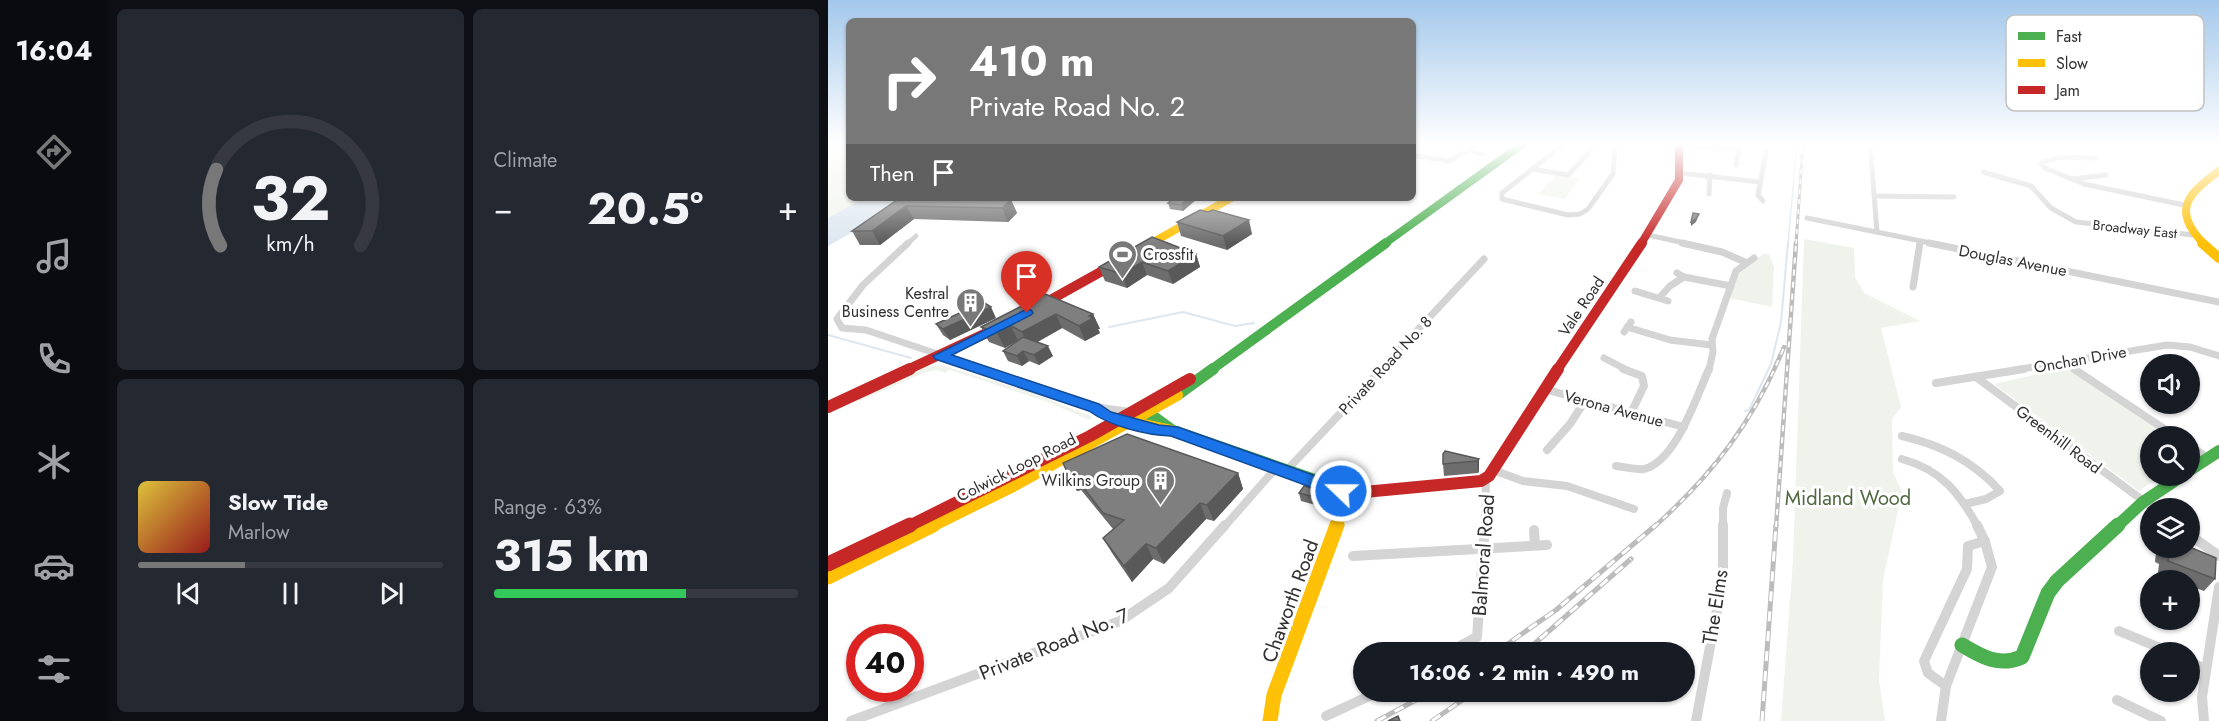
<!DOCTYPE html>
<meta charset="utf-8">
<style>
:root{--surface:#171b24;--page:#242831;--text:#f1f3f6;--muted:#9ea1a6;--line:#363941;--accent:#787878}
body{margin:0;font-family:Jost,sans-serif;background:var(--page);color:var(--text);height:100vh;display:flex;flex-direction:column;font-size:22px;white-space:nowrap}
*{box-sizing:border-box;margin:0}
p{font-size:20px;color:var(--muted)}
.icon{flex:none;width:33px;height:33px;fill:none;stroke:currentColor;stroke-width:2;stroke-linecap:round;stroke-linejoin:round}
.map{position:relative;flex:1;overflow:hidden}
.sheet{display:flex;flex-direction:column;gap:9px;padding:9px;background:#0d0f14;width:720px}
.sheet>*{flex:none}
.top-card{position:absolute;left:18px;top:18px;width:570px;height:183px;border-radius:9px;box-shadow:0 2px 4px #0004;background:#787878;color:#fff;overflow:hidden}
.tools{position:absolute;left:1312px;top:354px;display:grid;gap:12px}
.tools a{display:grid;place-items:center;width:60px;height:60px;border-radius:50%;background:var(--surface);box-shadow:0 2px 4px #0004;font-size:30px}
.speed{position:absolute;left:18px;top:624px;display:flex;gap:12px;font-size:30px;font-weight:700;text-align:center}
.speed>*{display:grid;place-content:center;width:78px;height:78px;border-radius:50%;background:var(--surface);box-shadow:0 2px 4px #0004;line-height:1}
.speed .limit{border:9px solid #d22;background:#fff;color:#111}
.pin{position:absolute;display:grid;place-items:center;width:51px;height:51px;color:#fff;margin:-62px -26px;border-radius:50% 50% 50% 0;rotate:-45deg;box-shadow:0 0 6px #0007}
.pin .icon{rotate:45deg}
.me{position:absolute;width:66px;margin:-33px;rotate:292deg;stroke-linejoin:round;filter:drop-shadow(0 0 4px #0008)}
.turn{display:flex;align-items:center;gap:21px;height:126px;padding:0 24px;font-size:27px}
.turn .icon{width:78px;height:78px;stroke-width:2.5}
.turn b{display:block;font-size:42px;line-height:51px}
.then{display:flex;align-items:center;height:57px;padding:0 24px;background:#0003;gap:12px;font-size:22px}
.big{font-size:45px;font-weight:700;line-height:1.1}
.sheet .widget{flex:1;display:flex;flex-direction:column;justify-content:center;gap:9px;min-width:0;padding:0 21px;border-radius:9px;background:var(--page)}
.sheet .dial{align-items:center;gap:0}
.dial svg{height:156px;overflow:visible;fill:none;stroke:var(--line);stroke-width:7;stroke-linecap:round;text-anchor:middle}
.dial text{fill:var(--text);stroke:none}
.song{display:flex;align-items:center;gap:18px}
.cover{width:72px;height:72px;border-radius:9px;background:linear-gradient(135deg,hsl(50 70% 55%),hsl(0 70% 35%))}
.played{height:6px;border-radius:3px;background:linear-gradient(90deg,var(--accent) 35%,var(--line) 35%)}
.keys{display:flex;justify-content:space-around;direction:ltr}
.heat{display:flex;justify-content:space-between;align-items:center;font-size:33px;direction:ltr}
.charge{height:9px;border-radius:4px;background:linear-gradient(90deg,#34c759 63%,var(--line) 0)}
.sheet .tiles{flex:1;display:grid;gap:9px;grid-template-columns:repeat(2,1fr)}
.trip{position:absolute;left:525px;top:642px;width:342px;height:60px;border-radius:30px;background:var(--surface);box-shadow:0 2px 4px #0004;font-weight:700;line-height:60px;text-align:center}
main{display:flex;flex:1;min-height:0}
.menu{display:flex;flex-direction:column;width:108px;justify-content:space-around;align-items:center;background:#090b0e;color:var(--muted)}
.menu .icon{width:42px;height:42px}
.menu .on{color:var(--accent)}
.menu b{font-size:27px;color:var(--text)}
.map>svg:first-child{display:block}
.green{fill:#f0f3ec}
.water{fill:#dde7f0}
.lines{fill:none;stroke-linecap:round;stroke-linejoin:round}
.stream-far1{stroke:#dde7f0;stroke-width:1.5}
.stream{stroke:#dde7f0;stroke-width:2}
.street-far3{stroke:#d4d4d4;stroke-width:5}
.street-far2{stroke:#d4d4d4;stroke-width:7}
.street-far1{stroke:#d4d4d4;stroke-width:8}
.street{stroke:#d4d4d4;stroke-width:10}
.fast-far3{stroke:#4caf50;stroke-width:8}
.fast-far2{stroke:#4caf50;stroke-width:10}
.fast-far1{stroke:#4caf50;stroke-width:12}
.fast{stroke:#4caf50;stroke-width:15}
.slow-far3{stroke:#ffc107;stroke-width:8}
.slow-far2{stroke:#ffc107;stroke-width:10}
.slow-far1{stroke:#ffc107;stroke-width:12}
.slow{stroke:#ffc107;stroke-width:15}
.jam-far3{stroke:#c62828;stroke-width:8}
.jam-far2{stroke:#c62828;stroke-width:10}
.jam-far1{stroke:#c62828;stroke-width:12}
.jam{stroke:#c62828;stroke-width:15}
.rail-far2-casing{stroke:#bcbcbc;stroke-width:3}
.rail-far1-casing{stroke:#bcbcbc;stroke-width:4.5}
.rail-casing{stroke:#bcbcbc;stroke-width:5}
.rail-far2{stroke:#fff;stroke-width:1.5;stroke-dasharray:5;stroke-linecap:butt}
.rail-far1{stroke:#fff;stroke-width:2;stroke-dasharray:6;stroke-linecap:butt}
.rail{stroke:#fff;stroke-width:3;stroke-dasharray:10;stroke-linecap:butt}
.wall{fill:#6d6d6d}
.shaded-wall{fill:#595959}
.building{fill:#7f7f7f;stroke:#595959;stroke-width:1.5}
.route{fill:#1a73e8;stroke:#114b97;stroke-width:1.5}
.labels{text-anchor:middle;stroke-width:6;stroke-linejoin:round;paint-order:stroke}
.far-street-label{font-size:14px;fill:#303030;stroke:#fff}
.poi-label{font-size:16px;fill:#303030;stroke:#fff;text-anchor:end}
.street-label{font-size:16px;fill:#303030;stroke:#fff}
.near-park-label{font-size:20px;fill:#516941;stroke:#fff}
.near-street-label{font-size:20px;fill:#303030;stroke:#fff}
.key{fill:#fff;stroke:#c1c1c1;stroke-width:1.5}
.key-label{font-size:16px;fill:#303030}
</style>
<main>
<nav class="menu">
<b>16:04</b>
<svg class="icon on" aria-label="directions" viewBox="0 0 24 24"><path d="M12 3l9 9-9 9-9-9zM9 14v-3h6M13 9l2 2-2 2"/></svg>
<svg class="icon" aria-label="music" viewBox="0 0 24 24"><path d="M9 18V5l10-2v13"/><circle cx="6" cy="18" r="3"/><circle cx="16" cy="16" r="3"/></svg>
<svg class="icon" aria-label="phone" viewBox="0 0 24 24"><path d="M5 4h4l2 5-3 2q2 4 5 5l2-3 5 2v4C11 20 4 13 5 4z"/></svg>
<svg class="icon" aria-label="climate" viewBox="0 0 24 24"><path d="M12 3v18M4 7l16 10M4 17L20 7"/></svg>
<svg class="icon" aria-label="car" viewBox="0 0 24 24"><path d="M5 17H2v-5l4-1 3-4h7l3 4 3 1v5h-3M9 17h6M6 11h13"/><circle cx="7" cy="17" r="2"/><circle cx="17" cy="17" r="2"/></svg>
<svg class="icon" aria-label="filters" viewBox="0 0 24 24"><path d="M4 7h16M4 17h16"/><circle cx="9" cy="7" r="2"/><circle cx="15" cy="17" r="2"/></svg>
</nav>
<section class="sheet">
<div class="tiles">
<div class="widget dial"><svg viewBox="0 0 100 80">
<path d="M14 69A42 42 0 1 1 86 69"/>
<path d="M14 69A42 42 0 0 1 12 30" stroke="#787878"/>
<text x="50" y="56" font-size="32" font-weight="700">32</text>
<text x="50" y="72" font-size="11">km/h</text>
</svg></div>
<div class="widget"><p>Climate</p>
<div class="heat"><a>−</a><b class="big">20.5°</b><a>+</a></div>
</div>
<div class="widget">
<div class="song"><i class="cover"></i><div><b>Slow Tide</b><p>Marlow</p></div></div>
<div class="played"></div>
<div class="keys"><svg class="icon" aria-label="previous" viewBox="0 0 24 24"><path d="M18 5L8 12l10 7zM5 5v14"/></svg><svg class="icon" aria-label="pause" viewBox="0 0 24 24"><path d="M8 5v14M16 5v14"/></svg><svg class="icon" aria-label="next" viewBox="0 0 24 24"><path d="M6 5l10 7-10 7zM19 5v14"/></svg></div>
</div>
<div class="widget"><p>Range · 63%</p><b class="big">315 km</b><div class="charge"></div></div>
</div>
</section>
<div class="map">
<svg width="1391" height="721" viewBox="0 0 1391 721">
<rect width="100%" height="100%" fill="#fff"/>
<!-- green -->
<g class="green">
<polygon points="0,143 21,143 21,198 36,198 0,218"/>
<polygon points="728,174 752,179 736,199 711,194"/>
<polygon points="976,239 1026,248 1027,277 1036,293 1092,321 1053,328 1073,407 1064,419 1065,472 1074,492 1055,580 1051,680 1057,721 953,721 965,560"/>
<polygon points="935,254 941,254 946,267 944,307 901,298 910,274"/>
<polygon points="113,365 197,390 265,417 261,420 220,402 122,370 117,373 109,370 98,372 28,402 35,396 99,366"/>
<polygon points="1238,368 1341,436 1323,436 1323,476 1333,476 1311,491 1166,384"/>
</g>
<!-- water -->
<polygon class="water" points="36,198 85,198 0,246 0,218"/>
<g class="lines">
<!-- stream-far1 -->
<polyline class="stream-far1" points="960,244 969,143"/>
<!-- stream -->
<g class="stream">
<polyline points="281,327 355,312 407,326 426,323"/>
<polyline points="0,335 83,358"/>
<polyline points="917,411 921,410 943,364 953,322 960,243"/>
</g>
<!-- street-far3 -->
<g class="street-far3">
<polyline points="737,143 674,193 674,199 740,215 752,214 760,209 785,174 787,147 779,143"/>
<polyline points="1042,143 1049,232"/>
<polyline points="851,146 911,149 911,143"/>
<polyline points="641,150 654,154"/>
<polyline points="590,156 621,161 652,143"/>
<polyline points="1267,158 1231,157 1213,163 1217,168 1256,184 1356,205"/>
<polyline points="908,165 911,149"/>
<polyline points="704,169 740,175 760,154 765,143"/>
<polyline points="1155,172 1203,186 1223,208 1248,222 1366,235"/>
<polyline points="852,173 932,182"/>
<polyline points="1244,179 1278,175"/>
<polyline points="881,194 882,175"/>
<polyline points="1047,196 1126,197"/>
<polyline points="935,201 930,195 938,152"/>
<polyline points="979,218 1108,244"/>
<polyline points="820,235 861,244"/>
<polyline points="79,244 88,236"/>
<polyline points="1091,244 1092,241"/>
</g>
<!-- street-far2 -->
<g class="street-far2">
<polyline points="80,243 35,285 9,319 14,328 38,330 157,370"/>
<polyline points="854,243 894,252 917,262"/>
<polyline points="1101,243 1391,302"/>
<polyline points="849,273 856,277 903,286"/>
<polyline points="1085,287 1092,243"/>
<polyline points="807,291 840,301"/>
<polyline points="832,297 842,286 856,277"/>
<polyline points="799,327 842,340 883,345"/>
<polyline points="796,332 803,322"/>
<polyline points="776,358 799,370"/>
<polyline points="1236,362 1248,370"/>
<polyline points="552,370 656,259"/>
<polyline points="881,370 885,352 884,339 908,271 926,258"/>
<polyline points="1187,370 1339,345 1362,347 1391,356"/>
</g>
<!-- street-far1 -->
<g class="street-far1">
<polyline points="152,369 266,407 302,412"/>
<polyline points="795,369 814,376 816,386 803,413"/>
<polyline points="1246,369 1347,436"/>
<polyline points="1148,377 1325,508"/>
<polyline points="1108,383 1196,369"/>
<polyline points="716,389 856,427"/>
<polyline points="266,407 278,415 291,419"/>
<path d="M1074 436C1113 445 1145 461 1172 491L1158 499 1137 504"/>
<polyline points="1362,446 1380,458"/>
<polyline points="719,450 742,424 757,401"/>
<path d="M1074 459C1113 470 1131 492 1150 527"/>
<path d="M788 466C797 467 808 470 816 469 848 462 869 395 881 369"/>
<polyline points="665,470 695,481 739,486 806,509"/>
<polyline points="458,471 554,369"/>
<polyline points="396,527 448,468"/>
<polyline points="657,527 658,478"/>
<polyline points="895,527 895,508 899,493"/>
</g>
<!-- street -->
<g class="street">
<polyline points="706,530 707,545"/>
<polyline points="1362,535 1391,556"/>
<polyline points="525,556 719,545"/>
<polyline points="1291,631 1342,652"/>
<polyline points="621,652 649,637 657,525"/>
<polyline points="1362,662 1377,669"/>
<polyline points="1118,686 1100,673 1096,661 1139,569 1140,546 1157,541"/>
<polyline points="1289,700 1333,721"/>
<polyline points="498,716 550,692"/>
<polyline points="23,721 292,621 341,588 397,525"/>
<polyline points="868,721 895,578 895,525"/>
<polyline points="1113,721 1118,686 1164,567 1157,542 1149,525"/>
<polyline points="1376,721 1374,697 1391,587"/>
</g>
<!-- fast-far3 -->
<polyline class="fast-far3" points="556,244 696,143"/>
<!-- fast-far2 -->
<polyline class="fast-far2" points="383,370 558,243"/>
<!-- fast-far1 -->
<g class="fast-far1">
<polyline points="349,395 385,369"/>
<polyline points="311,413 323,415 345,431 507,487 515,494"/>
<polyline points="1362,470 1391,451"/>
<polyline points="1288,527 1315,502 1354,476"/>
</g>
<!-- fast -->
<path class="fast" d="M1134 645C1154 657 1171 667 1194 657L1220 593 1229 581 1290 525"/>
<!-- slow-far3 -->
<g class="slow-far3">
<polyline points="322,244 403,198"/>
<path d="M1376 244C1344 211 1358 195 1391 171"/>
</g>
<!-- slow-far2 -->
<g class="slow-far2">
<polyline points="1374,243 1391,258"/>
<polyline points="317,247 324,243"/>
</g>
<!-- slow-far1 -->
<g class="slow-far1">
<polyline points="298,421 344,431"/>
<polyline points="102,527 185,486 349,395"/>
<polyline points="508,527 516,505 515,494"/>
</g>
<!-- slow -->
<g class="slow">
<polyline points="0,577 105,525"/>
<polyline points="442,721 446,695 509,525"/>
</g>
<!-- jam-far3 -->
<polyline class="jam-far3" points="813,244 851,180 851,143"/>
<!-- jam-far2 -->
<g class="jam-far2">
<polyline points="215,304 285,265"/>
<polyline points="79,370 169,328"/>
<polyline points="729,370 814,243"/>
</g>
<!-- jam-far1 -->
<g class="jam-far1">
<polyline points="0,407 82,369"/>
<polyline points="515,494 653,481 661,476 730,369"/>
<polyline points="79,527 262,436 362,379"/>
</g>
<!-- jam -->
<polyline class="jam" points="0,564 82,525"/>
<defs>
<polyline id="rail-far2" points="968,244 975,143"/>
<g id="rail-far1">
<path d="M826 527C885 474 926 421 956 347"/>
<polyline points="948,527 968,243"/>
</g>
<g id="rail">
<polyline points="668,652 728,610 828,525"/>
<polyline points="697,652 803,559"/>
<polyline points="549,721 603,692"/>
<polyline points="604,721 646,692"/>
<polyline points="934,721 948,525"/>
</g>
</defs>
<!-- rail-far2 casing -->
<use href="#rail-far2" class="rail-far2-casing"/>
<!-- rail-far1 casing -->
<use href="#rail-far1" class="rail-far1-casing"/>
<!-- rail casing -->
<use href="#rail" class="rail-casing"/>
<!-- rail-far2 -->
<use href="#rail-far2" class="rail-far2"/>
<!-- rail-far1 -->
<use href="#rail-far1" class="rail-far1"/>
<!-- rail -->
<use href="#rail" class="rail"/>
</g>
<!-- wall -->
<g class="wall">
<polygon points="72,198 183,200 189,213 180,222 86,219 52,245 32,245 24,231"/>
<polygon points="346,198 370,198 355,211 342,209 340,203"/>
<polygon points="380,212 424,234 399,250 353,236 349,222"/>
<polygon points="368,254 372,267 345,284 319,275 299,288 277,281 271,267"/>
<polygon points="217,294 265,314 272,329 270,329 272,333 257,341 234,328 209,342 225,356 211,365 201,361 194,366 180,361 175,351 191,340 190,340 177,348 161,342 153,327"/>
<polygon points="168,318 122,340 115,335 108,324"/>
<polygon points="651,459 651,471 650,473 616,476 615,464"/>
<polygon points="410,473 415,489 386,521 378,519 336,564 325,559 304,582 284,553 275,538 285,529 253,490 249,491 241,476"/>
<polygon points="471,493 503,493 505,501 502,509 473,501"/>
<polygon points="1331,548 1364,548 1387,579 1376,591 1362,586 1362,580 1350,580 1330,572 1331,564 1327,562 1328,552"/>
</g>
<!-- shaded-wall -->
<g class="shaded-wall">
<polygon points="360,198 370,198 355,211 353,205"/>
<polygon points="183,200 189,213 180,222 174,208"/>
<polygon points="78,206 86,219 52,245 44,231"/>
<polygon points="871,214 868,222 863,226 863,222"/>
<polygon points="421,220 424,234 399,250 395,236"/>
<polygon points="368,254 372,267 345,284 340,271"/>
<polygon points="314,262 319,275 299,288 294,274"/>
<polygon points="163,307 168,318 122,340 115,329"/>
<polygon points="228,314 234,328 201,347 194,332"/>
<polygon points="265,314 272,329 270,329 272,333 257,341 251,326 261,316"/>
<polygon points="182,325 190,340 177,348 169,333"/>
<polygon points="220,346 225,356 211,365 206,355"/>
<polygon points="195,351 201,361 194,366 189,356"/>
<polygon points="651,459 651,471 650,473 649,461"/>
<polygon points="410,473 415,489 386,521 379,505"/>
<polygon points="245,474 253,490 249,491 241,476"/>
<polygon points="503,493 505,501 502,509 500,501"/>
<polygon points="372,503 378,519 336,564 328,548"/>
<polygon points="318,544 325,559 304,582 296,566"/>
</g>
<!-- building -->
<g class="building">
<polygon points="72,198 112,198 183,200 174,208 78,206 44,231 24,231"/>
<polygon points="346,198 360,198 353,205 340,203"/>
<polygon points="372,210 380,212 385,210 421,220 395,236 349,222"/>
<polygon points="865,213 871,214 868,219 863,222"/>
<polygon points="324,237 368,254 340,271 314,262 294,274 271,267"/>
<polygon points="217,294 265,314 261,316 265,318 251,326 228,314 194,332 182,325 169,333 153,327"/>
<polygon points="155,302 163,307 115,329 108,324"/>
<polygon points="195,337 220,346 206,355 195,351 189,356 175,351"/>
<polygon points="299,434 410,473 379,505 372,503 328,548 318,544 296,566 275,538 296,520 275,513 245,474 241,476 235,463"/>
<polygon points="617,451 651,459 649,461 615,464 615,454"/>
<polygon points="476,486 503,493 500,501 471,493"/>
<polygon points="1362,530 1365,531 1364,548 1388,558 1387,579 1340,561 1341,552 1337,551 1337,548 1362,548"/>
<polygon points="570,716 572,721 560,721"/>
</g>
<!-- sky -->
<linearGradient id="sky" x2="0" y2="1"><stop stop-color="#a3c8eb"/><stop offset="0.59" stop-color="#fff"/><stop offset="1" stop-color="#fff" stop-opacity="0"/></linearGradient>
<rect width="1391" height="244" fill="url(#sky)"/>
<!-- route -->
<path class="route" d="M199 309 203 310 205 313 203 315 124 355 271 404 283 412 331 425 350 427 519 487 521 491 519 496 513 498 507 496 343 436C317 435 282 426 261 411L107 359 105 356Z"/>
<!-- icons -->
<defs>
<symbol id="stadium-pin" viewBox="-11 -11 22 30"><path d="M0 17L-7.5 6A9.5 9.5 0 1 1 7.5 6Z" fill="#787878" stroke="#fff"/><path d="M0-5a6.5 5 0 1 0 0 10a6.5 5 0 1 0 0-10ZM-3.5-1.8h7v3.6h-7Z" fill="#fff"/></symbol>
<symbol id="building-pin" viewBox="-11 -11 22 30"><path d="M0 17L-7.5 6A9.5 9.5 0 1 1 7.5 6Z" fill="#787878" stroke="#fff"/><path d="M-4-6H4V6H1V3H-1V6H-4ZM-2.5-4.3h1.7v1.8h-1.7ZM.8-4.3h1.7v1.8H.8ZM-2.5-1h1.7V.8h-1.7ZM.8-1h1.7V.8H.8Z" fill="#fff"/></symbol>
</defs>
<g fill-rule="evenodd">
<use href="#stadium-pin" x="278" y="238" width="33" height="45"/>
<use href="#building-pin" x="126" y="286" width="33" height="45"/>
<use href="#building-pin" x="316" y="464" width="33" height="45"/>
</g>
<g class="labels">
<!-- far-street labels -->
<g class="far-street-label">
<text transform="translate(1307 229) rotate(6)" y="5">Broadway East</text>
</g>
<!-- poi labels -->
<g class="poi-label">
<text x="315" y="260" text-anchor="start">Crossfit</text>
<text x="121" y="299">Kestral<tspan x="121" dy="18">Business Centre</tspan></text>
<text x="312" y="486">Wilkins Group</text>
</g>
<!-- street labels -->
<g class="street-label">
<text transform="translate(1185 260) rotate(11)" y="6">Douglas Avenue</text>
<text transform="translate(753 306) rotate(-56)" y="6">Vale Road</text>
<text transform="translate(1252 359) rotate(-10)" y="6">Onchan Drive</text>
<text transform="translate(557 365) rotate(-47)" y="6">Private Road No. 8</text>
<text transform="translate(786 408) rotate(15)" y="6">Verona Avenue</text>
<text transform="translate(1231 439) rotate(37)" y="6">Greenhill Road</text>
<text transform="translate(188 467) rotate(-27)" y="6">Colwick Loop Road</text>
</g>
<!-- near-park labels -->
<g class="near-park-label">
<text x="1020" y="505">Midland Wood</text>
</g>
<!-- near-street labels -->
<g class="near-street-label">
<text transform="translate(655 555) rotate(-86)" y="7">Balmoral Road</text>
<text transform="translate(462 601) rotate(-70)" y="7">Chaworth Road</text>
<text transform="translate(887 607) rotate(-81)" y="7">The Elms</text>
<text transform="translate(226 644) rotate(-22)" y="7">Private Road No. 7</text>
</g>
</g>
<!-- legend -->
<rect x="1178" y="15" width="198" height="96" rx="9" class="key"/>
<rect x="1190" y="32" width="27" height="8" fill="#4caf50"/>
<rect x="1190" y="59" width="27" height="8" fill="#ffc107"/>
<rect x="1190" y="86" width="27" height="8" fill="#c62828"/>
<g class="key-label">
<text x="1228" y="42">Fast</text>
<text x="1228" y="69">Slow</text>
<text x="1228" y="96">Jam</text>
</g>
</svg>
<div class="tools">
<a><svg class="icon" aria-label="sound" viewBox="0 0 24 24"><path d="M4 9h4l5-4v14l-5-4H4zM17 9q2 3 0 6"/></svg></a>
<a><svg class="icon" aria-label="search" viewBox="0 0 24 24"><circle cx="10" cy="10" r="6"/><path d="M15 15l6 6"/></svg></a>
<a><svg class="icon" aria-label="layers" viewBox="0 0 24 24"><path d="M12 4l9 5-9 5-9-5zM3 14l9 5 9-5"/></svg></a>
<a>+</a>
<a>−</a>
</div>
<div class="speed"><div class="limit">40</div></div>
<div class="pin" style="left:199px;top:313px;background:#d93025"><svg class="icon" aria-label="arrive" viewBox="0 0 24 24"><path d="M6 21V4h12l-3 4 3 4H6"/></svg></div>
<svg class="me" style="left:513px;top:491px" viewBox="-20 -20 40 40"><circle r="17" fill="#1a73e8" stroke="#fff" stroke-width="3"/><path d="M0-11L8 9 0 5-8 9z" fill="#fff"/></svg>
<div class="trip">16:06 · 2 min · 490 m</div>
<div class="top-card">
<div class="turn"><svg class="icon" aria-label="right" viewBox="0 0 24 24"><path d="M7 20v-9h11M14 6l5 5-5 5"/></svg><div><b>410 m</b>Private Road No. 2</div></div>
<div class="then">Then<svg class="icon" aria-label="arrive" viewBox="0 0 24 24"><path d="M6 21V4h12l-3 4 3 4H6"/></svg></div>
</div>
</div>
</main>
